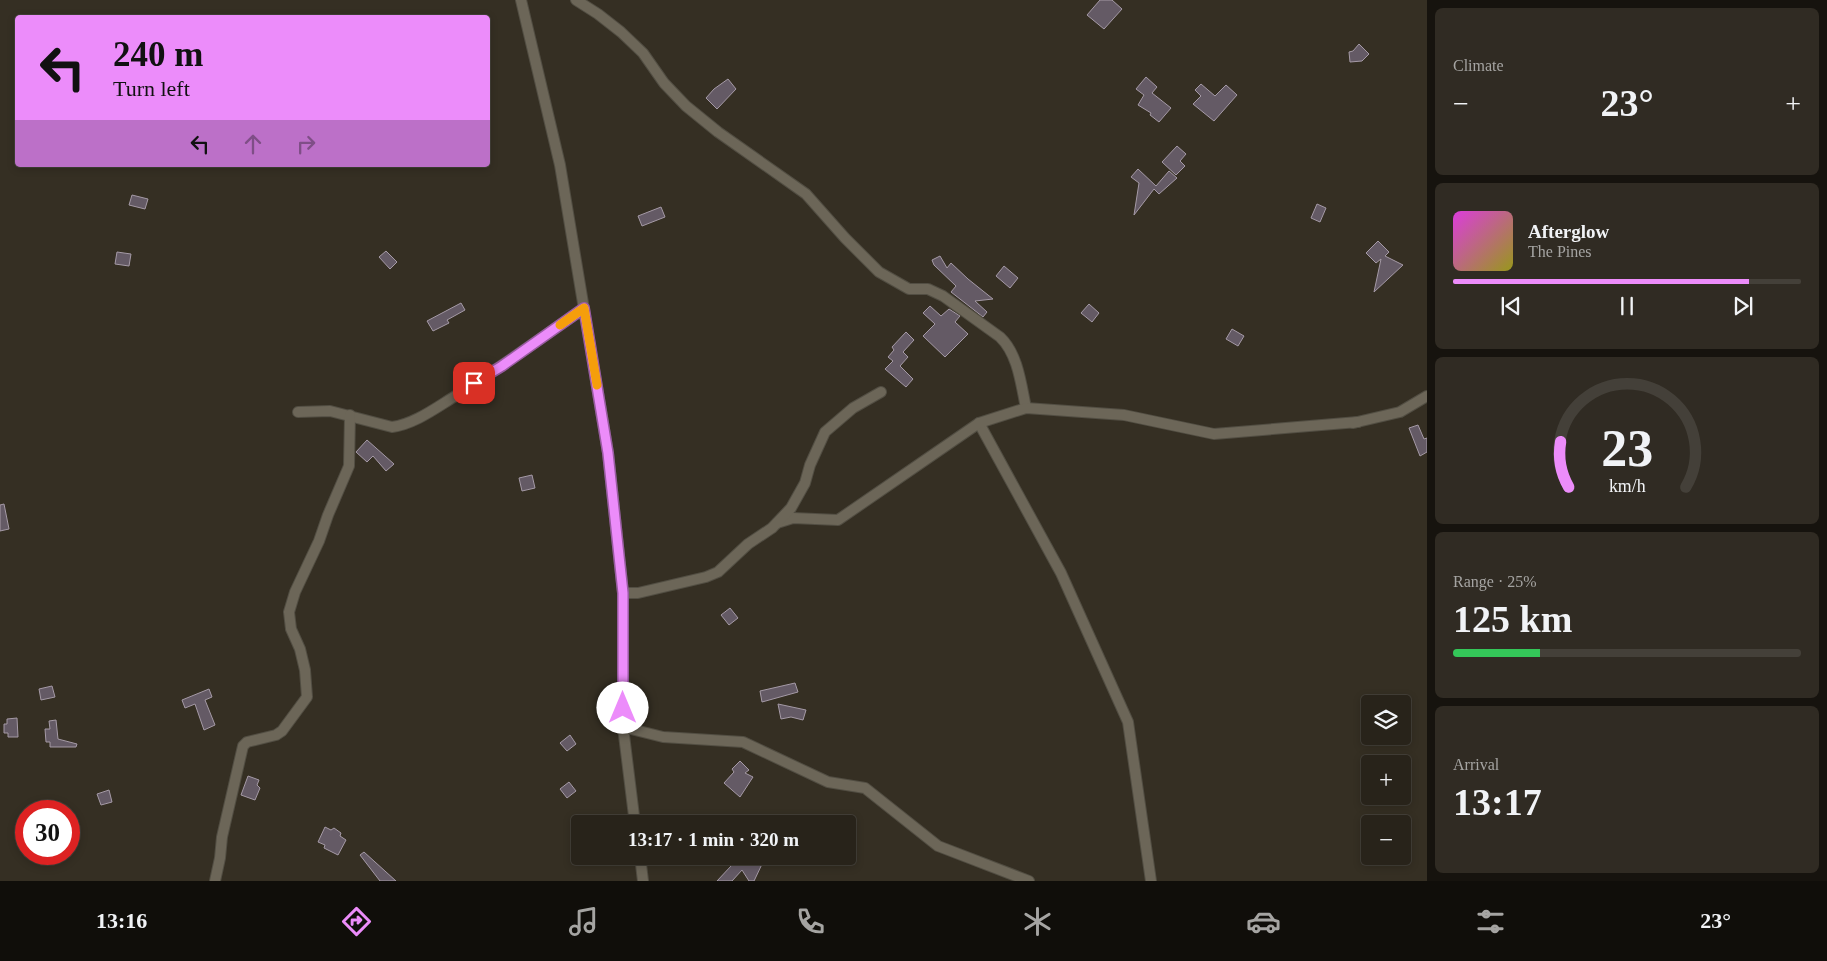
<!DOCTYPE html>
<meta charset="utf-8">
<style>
:root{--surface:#28231a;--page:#302b23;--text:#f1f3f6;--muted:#a5a4a2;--line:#444039;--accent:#ec8cfa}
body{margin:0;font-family:"Times New Roman",serif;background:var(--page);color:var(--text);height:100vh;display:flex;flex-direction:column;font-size:19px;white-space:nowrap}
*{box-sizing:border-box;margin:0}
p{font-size:16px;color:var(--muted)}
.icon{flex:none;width:28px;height:28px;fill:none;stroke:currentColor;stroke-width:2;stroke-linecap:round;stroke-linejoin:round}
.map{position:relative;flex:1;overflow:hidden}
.sheet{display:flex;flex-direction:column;gap:8px;padding:8px;background:#16130e;width:400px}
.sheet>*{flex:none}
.guide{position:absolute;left:15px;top:15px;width:475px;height:152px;border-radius:5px;box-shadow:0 2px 8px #0003,0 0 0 1px var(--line);background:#ec8cfa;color:#111;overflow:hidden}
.tools{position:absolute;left:1361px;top:695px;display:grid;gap:10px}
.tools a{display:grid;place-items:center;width:50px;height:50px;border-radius:5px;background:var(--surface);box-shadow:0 2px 8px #0003,0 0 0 1px var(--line);font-size:25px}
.speed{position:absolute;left:15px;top:800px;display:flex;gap:10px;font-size:25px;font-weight:700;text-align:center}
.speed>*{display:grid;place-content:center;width:65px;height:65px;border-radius:50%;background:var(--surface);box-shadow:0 2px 8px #0003,0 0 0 1px var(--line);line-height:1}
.speed .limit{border:8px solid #d22;background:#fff;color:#111}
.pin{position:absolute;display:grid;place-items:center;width:42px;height:42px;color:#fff;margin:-21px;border-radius:10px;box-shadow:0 2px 8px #0006}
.me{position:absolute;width:55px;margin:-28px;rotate:0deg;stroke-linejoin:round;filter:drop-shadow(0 0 4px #0008)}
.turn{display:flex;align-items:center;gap:18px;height:105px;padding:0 15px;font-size:22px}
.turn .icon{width:65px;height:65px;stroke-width:2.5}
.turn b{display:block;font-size:35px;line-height:42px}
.lanes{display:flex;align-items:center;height:48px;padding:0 15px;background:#0003;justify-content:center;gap:25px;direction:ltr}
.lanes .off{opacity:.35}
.big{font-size:38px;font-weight:700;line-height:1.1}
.sheet .card{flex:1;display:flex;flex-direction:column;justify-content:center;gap:8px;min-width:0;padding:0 18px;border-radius:8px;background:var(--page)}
.sheet .dial{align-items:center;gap:0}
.dial svg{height:130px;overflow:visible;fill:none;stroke:var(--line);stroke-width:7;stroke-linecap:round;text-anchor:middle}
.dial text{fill:var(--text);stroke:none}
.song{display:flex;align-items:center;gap:15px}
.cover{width:60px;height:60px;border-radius:8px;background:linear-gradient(135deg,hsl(300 70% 55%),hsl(60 70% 35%))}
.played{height:5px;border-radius:2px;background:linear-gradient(90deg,var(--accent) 85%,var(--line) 85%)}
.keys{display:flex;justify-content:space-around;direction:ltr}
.heat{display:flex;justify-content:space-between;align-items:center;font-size:28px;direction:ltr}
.charge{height:8px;border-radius:4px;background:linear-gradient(90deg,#34c759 25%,var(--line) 0)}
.trip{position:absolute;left:571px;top:815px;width:285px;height:50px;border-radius:5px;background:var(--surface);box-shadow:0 2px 8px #0003,0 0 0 1px var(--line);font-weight:700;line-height:50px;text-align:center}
.tabs{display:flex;height:80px;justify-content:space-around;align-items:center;background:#100e0a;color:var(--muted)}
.tabs .icon{width:35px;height:35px}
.tabs .on{color:var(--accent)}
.tabs b{font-size:22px;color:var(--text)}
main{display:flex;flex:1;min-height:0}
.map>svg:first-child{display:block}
.building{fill:#645a65;stroke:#a59aa6}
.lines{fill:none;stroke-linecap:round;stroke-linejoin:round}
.street-casing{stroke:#524e43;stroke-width:12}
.street{stroke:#6c6658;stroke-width:10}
.route-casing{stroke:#995ba2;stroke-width:12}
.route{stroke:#ec8cfa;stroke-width:9}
.slow{stroke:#f59e0b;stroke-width:9}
</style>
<main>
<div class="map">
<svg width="1427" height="881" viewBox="0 0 1427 881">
<rect width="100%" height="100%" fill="#352f23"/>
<!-- building -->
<g class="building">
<polygon points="1100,0 1112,0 1122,9 1104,29 1087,15"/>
<polygon points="1359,44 1369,54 1362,61 1350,62 1349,52 1353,51"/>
<polygon points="1146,77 1157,87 1152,93 1171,108 1159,122 1150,115 1151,113 1138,105 1144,95 1136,89"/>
<polygon points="728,79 736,89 717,109 706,98 714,89"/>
<polygon points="1201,84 1215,96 1226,85 1237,95 1214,121 1193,104 1201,96 1195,90"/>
<polygon points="1177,146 1186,154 1180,161 1185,166 1176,175 1162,162"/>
<polygon points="1138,169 1156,186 1169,171 1177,178 1159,194 1154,189 1134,215 1139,183 1131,177"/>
<polygon points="132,195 148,199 145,209 129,205"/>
<polygon points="1317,204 1326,208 1320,222 1311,218"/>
<polygon points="661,207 665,217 642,226 638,216"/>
<polygon points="1378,241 1389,252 1385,256 1403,265 1374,292 1381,259 1376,263 1366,253"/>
<polygon points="386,251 397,262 390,269 379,257"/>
<polygon points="117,252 131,254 129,266 115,264"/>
<polygon points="940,256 947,268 951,263 968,279 993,299 975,301 987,312 983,317 951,292 956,286 934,265 932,260"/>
<polygon points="1004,266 1018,278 1010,288 996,276"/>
<polygon points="461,303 465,310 447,320 449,323 433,331 427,321"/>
<polygon points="1089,304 1099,313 1092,322 1081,313"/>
<polygon points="930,306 941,316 949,309 960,316 955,322 968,334 945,357 923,336 935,324 923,313"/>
<polygon points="1232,329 1244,336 1238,346 1226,339"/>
<polygon points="906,332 914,340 903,352 908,357 900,366 913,379 906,387 885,369 893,361 888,357 894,350 892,347"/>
<polygon points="1418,425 1424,439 1427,438 1427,452 1420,456 1409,428"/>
<polygon points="367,440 394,464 386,471 373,456 367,462 356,452"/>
<polygon points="532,475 535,488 522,491 519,478"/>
<polygon points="4,504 9,529 0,531 0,505"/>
<polygon points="730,608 738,618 729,625 721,615"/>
<polygon points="795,683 798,692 762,702 760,691"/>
<polygon points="52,686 55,697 41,700 39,689"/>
<polygon points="209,689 212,697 205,700 215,725 204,730 195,704 185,708 182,700"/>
<polygon points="778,704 806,710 803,720 791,717 781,719"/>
<polygon points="17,718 18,737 8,737 8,733 4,733 4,724 7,724 7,719"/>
<polygon points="56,720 58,739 77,744 76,747 50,747 50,742 46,742 45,729 50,729 49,721"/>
<polygon points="570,735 576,744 567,751 560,743"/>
<polygon points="740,761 749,770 745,773 753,777 740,797 724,783 734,772 732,769"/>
<polygon points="248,776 259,780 257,785 260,788 255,800 241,795"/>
<polygon points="569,782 576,791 567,798 560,789"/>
<polygon points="109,790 112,802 101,805 97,794"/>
<polygon points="325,827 331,830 334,828 341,833 340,836 346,840 338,855 324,848 325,845 318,842"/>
<polygon points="364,852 396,881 380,881 360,855"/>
<polygon points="748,856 758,856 763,862 754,881 749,881 742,870 732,881 717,881 731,866 730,864 739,859 740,862"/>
</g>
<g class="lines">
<defs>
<g id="street">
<polyline points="521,0 560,165 608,453 623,593 623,727 635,824"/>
<path d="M576 0 598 14 621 32 643 53 664 83 686 106 718 132 806 194 845 238 879 272 909 289H928L943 296 1000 337C1018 354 1021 384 1026 408"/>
<path d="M298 412 330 411 392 427C415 424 437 407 457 395 500 367 542 338 584 308"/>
<polyline points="979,423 1061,573 1128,722 1151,881"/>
<polyline points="1353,423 1400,412 1427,396"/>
<polyline points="777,523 793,518 838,520 979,423 1026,408 1124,415 1214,434 1358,422"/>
<polyline points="623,593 638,593 706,577 718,572 748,544 772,528 791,508 805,483 810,465 825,432 853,408 881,392"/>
<polyline points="623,727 663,737 743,742 828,782 865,788 938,846 1029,881"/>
<polyline points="640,856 643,881"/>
<polyline points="215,881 220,858 222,837 243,746 247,742 276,735 282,731 307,697 305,670 300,649 291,629 289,612 295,592 319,541 328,515 349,466 350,415"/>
</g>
</defs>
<!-- street casing -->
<use href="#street" class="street-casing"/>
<!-- street -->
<use href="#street" class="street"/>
</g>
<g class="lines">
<defs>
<polyline id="route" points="474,383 502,366 584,308 608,453 623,593 623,708"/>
</defs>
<!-- route casing -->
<use href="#route" class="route-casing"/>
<!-- route -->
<use href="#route" class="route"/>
<!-- slow -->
<polyline class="slow" points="560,325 584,308 597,385"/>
</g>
</svg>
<div class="tools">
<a><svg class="icon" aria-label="layers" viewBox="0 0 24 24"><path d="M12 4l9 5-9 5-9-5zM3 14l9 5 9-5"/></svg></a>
<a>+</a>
<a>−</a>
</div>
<div class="speed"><div class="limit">30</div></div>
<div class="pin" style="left:474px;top:383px;background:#d93025"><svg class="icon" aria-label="arrive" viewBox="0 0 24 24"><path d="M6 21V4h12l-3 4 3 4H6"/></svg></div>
<svg class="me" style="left:623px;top:708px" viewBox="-20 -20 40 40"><circle r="19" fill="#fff"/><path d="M0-13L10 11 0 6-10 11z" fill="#ec8cfa"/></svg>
<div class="trip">13:17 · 1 min · 320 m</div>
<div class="guide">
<div class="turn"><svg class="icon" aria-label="left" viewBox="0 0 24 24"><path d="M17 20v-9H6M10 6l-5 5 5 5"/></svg><div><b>240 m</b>Turn left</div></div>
<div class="lanes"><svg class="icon" aria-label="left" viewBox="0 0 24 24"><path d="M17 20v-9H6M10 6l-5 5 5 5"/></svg><svg class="icon off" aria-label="ahead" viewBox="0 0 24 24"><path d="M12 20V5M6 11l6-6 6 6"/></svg><svg class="icon off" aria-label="right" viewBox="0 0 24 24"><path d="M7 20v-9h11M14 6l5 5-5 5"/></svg></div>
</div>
</div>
<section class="sheet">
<div class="card"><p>Climate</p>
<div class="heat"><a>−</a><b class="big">23°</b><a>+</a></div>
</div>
<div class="card">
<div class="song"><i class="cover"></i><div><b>Afterglow</b><p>The Pines</p></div></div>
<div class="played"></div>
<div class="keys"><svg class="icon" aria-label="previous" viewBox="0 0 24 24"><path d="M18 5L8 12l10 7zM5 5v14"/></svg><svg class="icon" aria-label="pause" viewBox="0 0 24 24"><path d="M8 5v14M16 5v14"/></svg><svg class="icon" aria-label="next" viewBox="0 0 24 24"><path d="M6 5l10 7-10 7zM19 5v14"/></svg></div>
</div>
<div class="card dial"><svg viewBox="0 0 100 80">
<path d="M14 69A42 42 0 1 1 86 69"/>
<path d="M14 69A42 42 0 0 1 9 41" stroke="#ec8cfa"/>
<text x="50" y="56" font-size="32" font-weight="700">23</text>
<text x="50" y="72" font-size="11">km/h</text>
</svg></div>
<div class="card"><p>Range · 25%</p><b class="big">125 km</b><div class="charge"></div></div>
<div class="card"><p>Arrival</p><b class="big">13:17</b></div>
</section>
</main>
<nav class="tabs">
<b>13:16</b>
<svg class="icon on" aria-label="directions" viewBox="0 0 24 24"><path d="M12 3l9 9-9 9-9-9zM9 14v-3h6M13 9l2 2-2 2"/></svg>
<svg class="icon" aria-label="music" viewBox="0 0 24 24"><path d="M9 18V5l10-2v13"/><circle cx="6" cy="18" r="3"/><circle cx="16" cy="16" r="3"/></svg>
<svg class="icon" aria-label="phone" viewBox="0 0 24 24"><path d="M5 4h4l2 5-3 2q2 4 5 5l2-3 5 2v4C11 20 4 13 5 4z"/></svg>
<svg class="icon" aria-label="climate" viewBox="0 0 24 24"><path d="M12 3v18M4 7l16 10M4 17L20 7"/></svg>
<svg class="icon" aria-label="car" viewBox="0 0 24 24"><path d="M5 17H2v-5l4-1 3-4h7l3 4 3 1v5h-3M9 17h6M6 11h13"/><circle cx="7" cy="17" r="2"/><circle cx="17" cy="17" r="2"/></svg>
<svg class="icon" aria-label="filters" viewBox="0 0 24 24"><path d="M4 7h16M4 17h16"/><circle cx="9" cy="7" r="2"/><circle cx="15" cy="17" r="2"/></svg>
<b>23°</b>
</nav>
